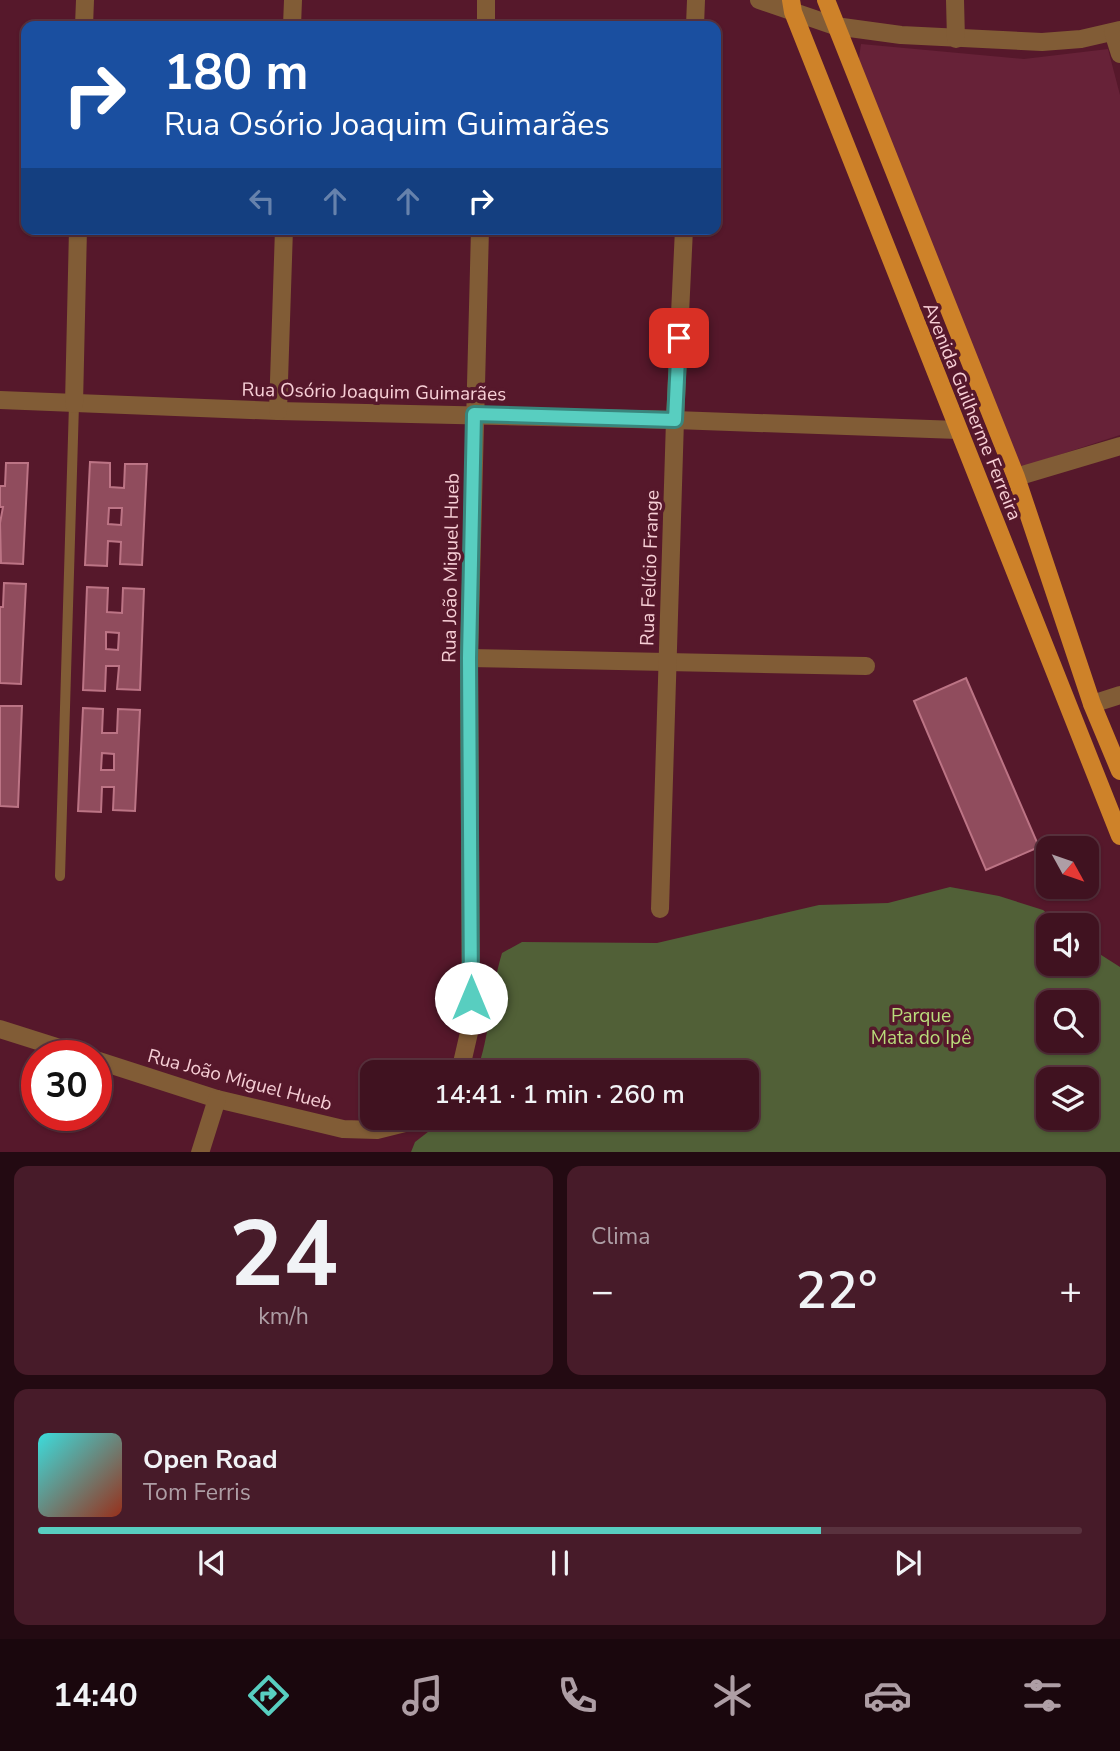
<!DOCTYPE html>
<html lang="pt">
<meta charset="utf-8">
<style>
:root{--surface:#401220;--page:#471b29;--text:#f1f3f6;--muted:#ae9ea5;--line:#59323e;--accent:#58cec0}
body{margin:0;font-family:"Nunito Sans",sans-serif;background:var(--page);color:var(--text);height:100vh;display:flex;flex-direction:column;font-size:26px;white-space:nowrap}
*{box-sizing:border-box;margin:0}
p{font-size:23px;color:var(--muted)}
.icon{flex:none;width:38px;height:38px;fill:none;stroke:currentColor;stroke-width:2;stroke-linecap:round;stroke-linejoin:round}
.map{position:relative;height:1152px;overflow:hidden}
.panel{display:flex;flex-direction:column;gap:14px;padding:14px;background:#230a12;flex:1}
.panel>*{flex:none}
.top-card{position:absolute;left:21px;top:21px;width:700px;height:214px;border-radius:14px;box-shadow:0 2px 5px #0004,0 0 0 2px var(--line);background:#1a4fa0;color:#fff;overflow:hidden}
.needle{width:46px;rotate:130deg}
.tools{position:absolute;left:1036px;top:836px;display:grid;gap:14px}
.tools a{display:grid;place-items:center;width:63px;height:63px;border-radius:14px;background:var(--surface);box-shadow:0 2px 5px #0004,0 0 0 2px var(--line);font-size:35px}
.speed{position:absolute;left:21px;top:1040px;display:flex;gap:14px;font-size:35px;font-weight:700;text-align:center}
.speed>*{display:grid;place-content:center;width:91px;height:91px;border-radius:50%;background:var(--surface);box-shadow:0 2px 5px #0004,0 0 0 2px var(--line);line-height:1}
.speed .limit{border:10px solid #d22;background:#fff;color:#111}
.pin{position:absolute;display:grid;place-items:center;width:60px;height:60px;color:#fff;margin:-30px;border-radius:14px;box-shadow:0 4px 10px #0006}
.me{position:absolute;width:77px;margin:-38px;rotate:0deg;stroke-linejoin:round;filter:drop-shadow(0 0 5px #0008)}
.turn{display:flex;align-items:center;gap:24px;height:147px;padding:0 28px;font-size:32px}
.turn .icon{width:91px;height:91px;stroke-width:2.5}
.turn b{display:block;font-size:49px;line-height:60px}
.lanes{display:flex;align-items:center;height:66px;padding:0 28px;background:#0003;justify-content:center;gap:35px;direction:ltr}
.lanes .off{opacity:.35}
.big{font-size:52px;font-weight:600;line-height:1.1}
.panel .card{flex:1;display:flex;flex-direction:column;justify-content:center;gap:10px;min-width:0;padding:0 24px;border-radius:14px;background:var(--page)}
.panel .dial{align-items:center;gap:0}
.dial b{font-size:91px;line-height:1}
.song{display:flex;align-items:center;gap:21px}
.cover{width:84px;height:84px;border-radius:10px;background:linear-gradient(135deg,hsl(180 70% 55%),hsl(10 70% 35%))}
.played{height:7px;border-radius:4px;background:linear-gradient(90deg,var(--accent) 75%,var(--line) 75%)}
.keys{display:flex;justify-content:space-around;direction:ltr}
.heat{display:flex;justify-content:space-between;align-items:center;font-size:38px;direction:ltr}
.panel .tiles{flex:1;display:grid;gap:14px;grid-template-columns:1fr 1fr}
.card:last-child{grid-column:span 2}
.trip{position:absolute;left:360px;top:1060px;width:399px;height:70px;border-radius:14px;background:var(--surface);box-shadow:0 2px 5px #0004,0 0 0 2px var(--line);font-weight:600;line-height:70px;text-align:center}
.menu{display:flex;height:112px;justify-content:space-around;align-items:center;background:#1a070d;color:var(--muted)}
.menu .icon{width:49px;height:49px}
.menu .on{color:var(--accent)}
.menu b{font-size:32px;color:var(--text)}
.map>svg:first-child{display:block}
.built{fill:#672238}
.green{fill:#516037;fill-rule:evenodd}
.building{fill:#904c5d;stroke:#bc7485;stroke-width:2;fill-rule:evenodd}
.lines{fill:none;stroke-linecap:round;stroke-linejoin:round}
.service{stroke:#815c36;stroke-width:10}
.minor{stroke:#815c36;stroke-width:18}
.tertiary{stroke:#815c36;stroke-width:18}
.primary{stroke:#ce8229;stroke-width:18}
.route-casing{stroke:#39867d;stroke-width:18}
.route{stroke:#58cec0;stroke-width:12}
.labels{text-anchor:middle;stroke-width:7;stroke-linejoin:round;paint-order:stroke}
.street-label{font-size:19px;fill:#f7cfd6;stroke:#56182b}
.park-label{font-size:19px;fill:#b9dc7b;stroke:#56182b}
</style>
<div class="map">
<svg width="1120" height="1153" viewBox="0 0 1120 1153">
<rect width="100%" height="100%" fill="#56182b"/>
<!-- built -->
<polygon class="built" points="861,44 1024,59 1108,49 1120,95 1120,435 1019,468 858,65"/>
<!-- green -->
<path class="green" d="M950 887 999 896 1043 910 1062 926H1048V964H1087V946L1120 967V1152H411L415 1142 446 1118H747V1073H476C491 1034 490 992 502 953L522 942 657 943 819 905 888 903ZM1048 1003H1087V1041H1048ZM1048 1080H1087V1118H1048Z"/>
<!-- building -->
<g class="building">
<path d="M90 462 110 463V487L124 488 125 464H147L142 565 120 564 121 542 108 541 107 566 85 565ZM109 508H122L121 525 108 524Z"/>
<polygon points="6,463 28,463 23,564 1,563 0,523 3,507 0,507 0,486 5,486"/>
<polygon points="4,583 26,584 21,684 0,683 0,607 3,607"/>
<path d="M87 587 108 588 107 612 122 613 123 588 144 589 140 690 117 689 119 666H106L105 691 83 690ZM106 632 119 633 118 650 106 649Z"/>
<polygon points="966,678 1039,847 986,870 914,701"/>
<polygon points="0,706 22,706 18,807 0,806"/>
<path d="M83 708 103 709 102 733H117L118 709 140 710 135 811 113 810 114 787H102L101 812 78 811ZM102 753 114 754V770H101Z"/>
</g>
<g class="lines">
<!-- service -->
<polyline class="service" points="60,876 74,404"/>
<!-- minor -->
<g class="minor">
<polyline points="759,0 835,26 901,35 1042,42 1081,39 1120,30"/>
<polyline points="955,0 956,39"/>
<polyline points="84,26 85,0"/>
<polyline points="292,26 293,0"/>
<polyline points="486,26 486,0"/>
<polyline points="695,26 696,0"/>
<polyline points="1113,32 1120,54"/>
<polyline points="0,400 278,411 675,420 958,430"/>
<polyline points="74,404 78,229"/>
<polyline points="278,411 284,229"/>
<polyline points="1016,477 1120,446"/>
<polyline points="469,658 866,666"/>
<polyline points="660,909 675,420 684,229"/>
<polyline points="0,1029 82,1055"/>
<polyline points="96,1060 217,1099 343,1129 377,1130 409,1122 414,1118"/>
<polyline points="456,1073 462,1063 471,1024 469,658 480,229"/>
<polyline points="200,1153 217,1099"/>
</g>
<!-- tertiary -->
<polyline class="tertiary" points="1092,704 1120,695"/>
<!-- primary -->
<g class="primary">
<polyline points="791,0 793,12 1120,836"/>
<polyline points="826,0 1016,477 1092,704 1120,771"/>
</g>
</g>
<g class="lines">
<defs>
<polyline id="route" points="471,998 469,658 474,414 675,420 679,338"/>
</defs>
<!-- route casing -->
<use href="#route" class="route-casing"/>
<!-- route -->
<use href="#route" class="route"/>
</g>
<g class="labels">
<!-- street labels -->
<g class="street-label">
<text transform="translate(374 391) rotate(1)" y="7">Rua Osório Joaquim Guimarães</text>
<text transform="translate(973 411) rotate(68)" y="7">Avenida Guilherme Ferreira</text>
<text transform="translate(450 568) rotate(-89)" y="7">Rua João Miguel Hueb</text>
<text transform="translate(649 568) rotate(-88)" y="7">Rua Felício Frange</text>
<text transform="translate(240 1079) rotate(15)" y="7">Rua João Miguel Hueb</text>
</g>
<!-- park labels -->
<g class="park-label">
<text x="921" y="1022">Parque<tspan x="921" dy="22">Mata do Ipê</tspan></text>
</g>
</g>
</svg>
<div class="tools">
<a><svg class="needle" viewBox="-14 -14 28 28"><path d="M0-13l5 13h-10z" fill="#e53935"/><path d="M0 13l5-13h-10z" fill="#ae9ea5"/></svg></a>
<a><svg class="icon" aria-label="sound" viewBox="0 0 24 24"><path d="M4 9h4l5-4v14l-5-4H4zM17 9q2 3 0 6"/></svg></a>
<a><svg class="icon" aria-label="search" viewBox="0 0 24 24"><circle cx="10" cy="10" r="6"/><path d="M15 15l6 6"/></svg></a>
<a><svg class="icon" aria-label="layers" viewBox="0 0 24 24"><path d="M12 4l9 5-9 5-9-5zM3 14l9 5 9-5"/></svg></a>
</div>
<div class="speed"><div class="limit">30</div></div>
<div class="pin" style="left:679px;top:338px;background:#d93025"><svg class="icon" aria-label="arrive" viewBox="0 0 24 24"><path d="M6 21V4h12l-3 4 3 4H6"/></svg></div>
<svg class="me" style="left:471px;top:998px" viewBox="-20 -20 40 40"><circle r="19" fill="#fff"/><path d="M0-13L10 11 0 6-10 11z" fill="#58cec0"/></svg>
<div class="trip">14:41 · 1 min · 260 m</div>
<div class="top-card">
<div class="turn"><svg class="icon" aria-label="right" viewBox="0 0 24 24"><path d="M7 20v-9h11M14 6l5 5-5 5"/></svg><div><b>180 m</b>Rua Osório Joaquim Guimarães</div></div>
<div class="lanes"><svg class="icon off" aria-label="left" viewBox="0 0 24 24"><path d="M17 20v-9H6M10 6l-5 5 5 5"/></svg><svg class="icon off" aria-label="ahead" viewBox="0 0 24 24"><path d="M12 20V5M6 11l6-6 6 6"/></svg><svg class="icon off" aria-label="ahead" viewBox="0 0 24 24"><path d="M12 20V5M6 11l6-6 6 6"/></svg><svg class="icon" aria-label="right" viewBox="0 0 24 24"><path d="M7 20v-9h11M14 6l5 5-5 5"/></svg></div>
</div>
</div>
<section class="panel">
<div class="tiles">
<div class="card dial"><b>24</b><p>km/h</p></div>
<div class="card"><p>Clima</p>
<div class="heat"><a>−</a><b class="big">22°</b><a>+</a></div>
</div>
<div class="card">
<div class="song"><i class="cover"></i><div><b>Open Road</b><p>Tom Ferris</p></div></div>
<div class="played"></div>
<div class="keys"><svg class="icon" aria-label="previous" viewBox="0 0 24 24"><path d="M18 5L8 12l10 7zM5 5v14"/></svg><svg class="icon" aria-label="pause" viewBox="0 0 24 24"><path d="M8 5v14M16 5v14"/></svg><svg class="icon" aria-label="next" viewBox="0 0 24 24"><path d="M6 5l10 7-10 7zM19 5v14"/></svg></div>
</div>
</div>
</section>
<nav class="menu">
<b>14:40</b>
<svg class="icon on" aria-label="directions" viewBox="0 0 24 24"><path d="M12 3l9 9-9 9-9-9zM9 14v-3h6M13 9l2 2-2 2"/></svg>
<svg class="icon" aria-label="music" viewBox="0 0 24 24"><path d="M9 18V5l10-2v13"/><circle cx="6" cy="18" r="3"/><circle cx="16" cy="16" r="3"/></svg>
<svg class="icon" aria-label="phone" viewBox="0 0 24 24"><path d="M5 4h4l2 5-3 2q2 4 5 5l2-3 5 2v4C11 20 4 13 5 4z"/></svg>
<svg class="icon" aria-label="climate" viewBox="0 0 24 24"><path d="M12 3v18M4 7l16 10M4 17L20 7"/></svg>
<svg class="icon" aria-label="car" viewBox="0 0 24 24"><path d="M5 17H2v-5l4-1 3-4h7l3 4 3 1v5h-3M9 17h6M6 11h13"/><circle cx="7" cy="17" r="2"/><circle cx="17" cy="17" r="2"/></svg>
<svg class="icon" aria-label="filters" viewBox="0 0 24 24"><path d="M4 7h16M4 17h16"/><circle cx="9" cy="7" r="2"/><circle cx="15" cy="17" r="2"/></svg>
</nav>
